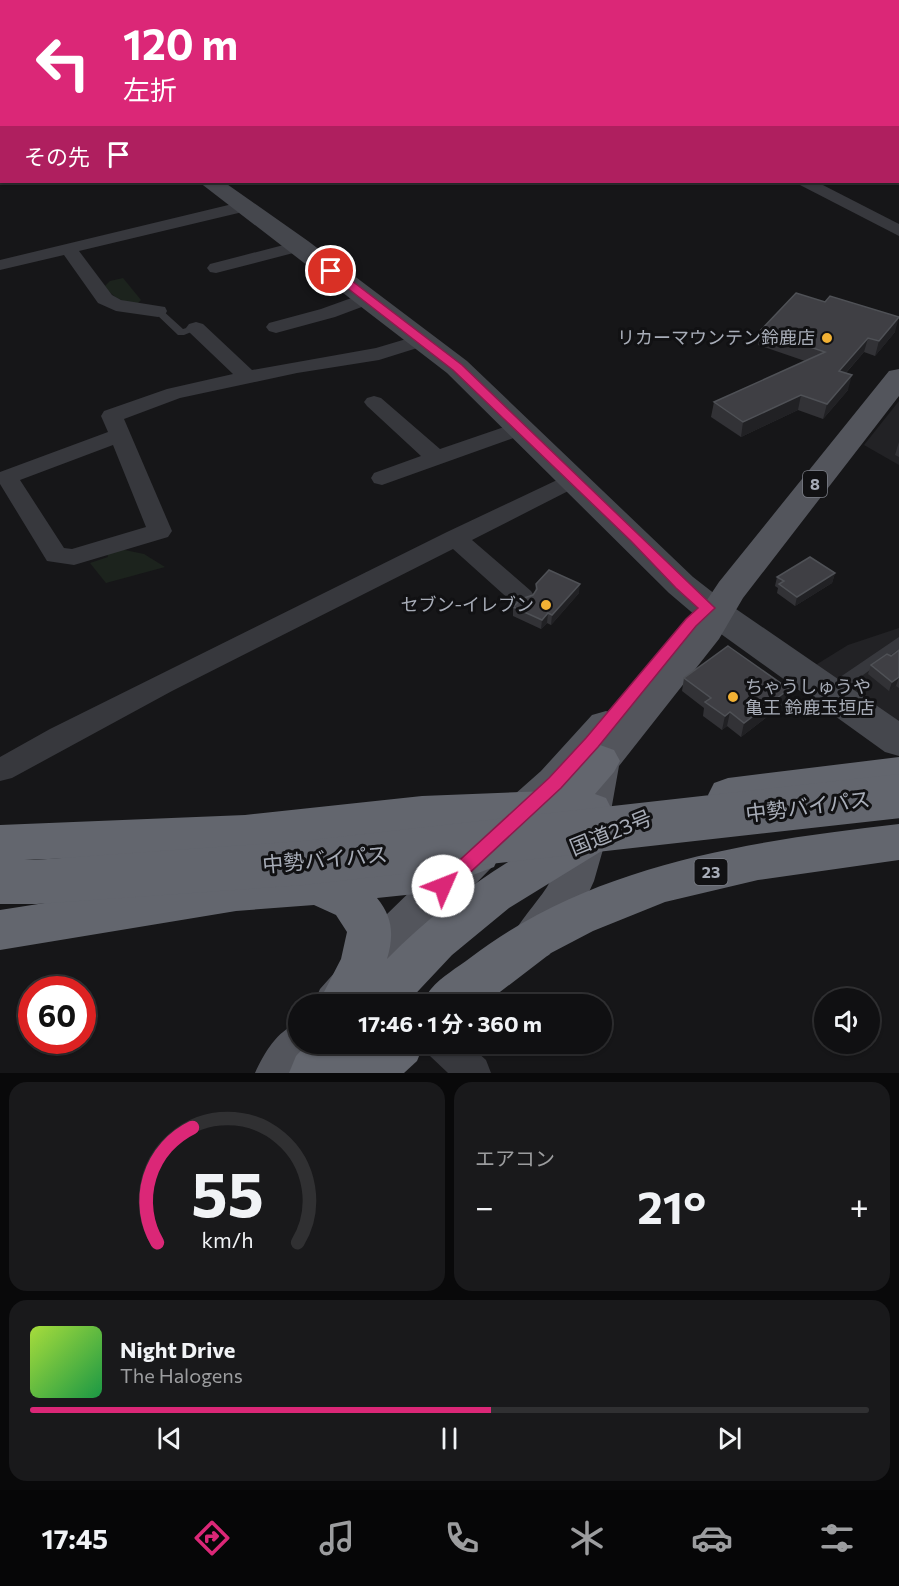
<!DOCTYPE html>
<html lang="ja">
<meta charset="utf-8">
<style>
:root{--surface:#101012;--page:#19191b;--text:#f1f3f6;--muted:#9c9d9f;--line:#303032;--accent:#db2777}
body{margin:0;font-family:Commissioner,"Noto Sans JP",sans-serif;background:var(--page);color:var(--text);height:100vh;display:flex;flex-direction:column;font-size:22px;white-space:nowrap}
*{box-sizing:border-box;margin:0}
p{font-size:20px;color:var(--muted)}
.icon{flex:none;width:33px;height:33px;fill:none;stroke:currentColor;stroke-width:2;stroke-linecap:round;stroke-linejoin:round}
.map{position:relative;height:1073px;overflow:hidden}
.details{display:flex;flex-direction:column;gap:9px;padding:9px;background:#09090a;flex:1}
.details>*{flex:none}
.hud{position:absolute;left:0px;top:0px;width:900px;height:183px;box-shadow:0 2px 4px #0004,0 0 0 2px var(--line);background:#db2777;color:#fff;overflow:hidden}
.buttons{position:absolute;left:814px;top:988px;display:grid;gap:12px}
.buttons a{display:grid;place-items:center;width:66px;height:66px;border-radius:50%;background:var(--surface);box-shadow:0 2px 4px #0004,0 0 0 2px var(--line);font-size:30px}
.speed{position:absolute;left:18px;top:976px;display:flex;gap:12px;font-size:30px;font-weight:700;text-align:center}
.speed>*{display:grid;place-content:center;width:78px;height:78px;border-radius:50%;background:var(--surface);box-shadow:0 2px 4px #0004,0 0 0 2px var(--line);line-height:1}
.speed .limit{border:9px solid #d22;background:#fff;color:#111}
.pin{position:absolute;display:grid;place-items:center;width:51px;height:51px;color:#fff;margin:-26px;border:3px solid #fff;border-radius:50%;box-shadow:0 2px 6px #0007}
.me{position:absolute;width:66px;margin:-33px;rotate:46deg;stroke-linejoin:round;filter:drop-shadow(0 0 4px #0008)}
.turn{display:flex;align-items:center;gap:21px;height:126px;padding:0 24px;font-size:27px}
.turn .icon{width:78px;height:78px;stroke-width:2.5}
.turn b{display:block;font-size:42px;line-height:51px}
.then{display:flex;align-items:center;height:57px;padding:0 24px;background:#0003;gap:12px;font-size:22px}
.big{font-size:45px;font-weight:700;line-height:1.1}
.details .widget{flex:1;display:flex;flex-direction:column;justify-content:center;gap:9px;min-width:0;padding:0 21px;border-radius:18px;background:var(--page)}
.details .dial{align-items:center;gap:0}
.dial svg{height:156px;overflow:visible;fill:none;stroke:var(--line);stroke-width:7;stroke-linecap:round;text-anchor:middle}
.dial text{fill:var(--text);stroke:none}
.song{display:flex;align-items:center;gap:18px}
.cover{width:72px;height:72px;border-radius:9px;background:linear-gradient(135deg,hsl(80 70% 55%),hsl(140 70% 35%))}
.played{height:6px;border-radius:3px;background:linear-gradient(90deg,var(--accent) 55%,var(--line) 55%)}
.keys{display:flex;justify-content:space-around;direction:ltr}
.heat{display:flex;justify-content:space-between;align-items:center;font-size:33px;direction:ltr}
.details .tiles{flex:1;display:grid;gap:9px;grid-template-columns:1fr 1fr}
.widget:last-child{grid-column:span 2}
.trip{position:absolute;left:288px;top:994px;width:324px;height:60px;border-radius:30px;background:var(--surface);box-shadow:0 2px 4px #0004,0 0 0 2px var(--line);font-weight:700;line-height:60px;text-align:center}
.tab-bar{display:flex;height:96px;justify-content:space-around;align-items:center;background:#060607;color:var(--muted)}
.tab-bar .icon{width:42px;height:42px}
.tab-bar .selected{color:var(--accent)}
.tab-bar b{font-size:27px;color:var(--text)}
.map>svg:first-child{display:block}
.built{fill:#222225}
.green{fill:#1c231d}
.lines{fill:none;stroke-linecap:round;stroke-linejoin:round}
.lane{fill:#37383d;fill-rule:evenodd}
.street{fill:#37383d;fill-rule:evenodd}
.secondary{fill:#45474d;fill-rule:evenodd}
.primary{fill:#53555c;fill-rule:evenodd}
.highway{fill:#63666e;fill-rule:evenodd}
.highway-bridge{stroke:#63666e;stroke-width:44}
.wall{fill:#323236}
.shaded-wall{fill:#212124}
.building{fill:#3f3f44;stroke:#4f5156;stroke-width:1.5}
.route{fill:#db2777;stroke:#8e194d;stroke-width:1.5}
.poi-dot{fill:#f2b134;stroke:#111113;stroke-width:2}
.labels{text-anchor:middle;stroke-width:6;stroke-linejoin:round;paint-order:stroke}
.shield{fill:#111113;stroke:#7b7e86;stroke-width:1.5}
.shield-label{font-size:16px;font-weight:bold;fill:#a8adb8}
.poi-label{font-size:18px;fill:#a8adb8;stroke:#111113;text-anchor:end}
.near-street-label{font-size:21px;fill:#a8adb8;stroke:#111113}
</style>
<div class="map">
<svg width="899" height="1073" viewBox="0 0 899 1073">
<rect width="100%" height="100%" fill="#161618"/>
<!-- built -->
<g class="built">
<polygon points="899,401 899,465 864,445"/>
<polygon points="899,628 899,726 814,666 848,645"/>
</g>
<!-- green -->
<g class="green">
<path d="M123 278 141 300 137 304C122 302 113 298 105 286L110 281Z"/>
<polygon points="120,549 144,554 165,567 106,583 90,563 108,557 106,552"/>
</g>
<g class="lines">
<!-- lane -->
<g class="lane">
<rect x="0" y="53" width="2" height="4"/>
<polygon points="158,308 161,309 183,329 196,325 201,328 184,335 178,335 155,313 153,311"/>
<polygon points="899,637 899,649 834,696 829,697 824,696 822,692 824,688"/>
</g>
<!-- street -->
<g class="street">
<polygon points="438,0 453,0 454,2 439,2"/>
<rect x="0" y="78" width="2" height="8"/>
<rect x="0" y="137" width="2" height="10"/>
<rect x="0" y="162" width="2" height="10"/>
<polygon points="798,182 817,182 899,224 899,236 800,185"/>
<polygon points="245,201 253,206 251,210 79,251 112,295 121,300 165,307 167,311 165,315 158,317 116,311 98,303 64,255 0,270 0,260"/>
<polygon points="299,241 305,242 308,246 305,250 216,273 210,272 207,268 210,264"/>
<polygon points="368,292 375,294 377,298 375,302 335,317 276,333 269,331 266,327 269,323 321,309"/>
<path d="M196 322 203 324 252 370 376 348 423 334 430 336 433 340 430 344 379 360 297 373 180 398 124 419 172 531 168 537 74 565 47 561 0 484V472L108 432 101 416 104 411 167 389 233 374 189 332 186 328 189 324ZM113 445 146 527 72 549 64 548 20 480Z"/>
<polygon points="374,396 381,398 440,449 522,421 530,422 533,427 530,432 382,485 374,483 371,478 374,473 421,456 367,406 364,402 367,398"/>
<polygon points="574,472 582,474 585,479 582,484 472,540 531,591 535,597 531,603 522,606 513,603 453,549 172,691 12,778 0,781 0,757 50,729 447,532"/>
<polygon points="425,1044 468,1044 486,1060 491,1073 448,1073 430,1056"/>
</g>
<!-- secondary -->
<g class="secondary">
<rect x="0" y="25" width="2" height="12"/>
<polygon points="199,182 224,182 308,241 467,361 693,577 720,598 899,721 899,756 885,752 696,616 669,593 447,373"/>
</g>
<!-- primary -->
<g class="primary">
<path d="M899 369V396L743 598 719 639 619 766 606 839 594 881 579 914 549 955 533 961 517 955 510 940C520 920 535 905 547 887 562 863 568 817 574 789L527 834 512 839 497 834 491 822 497 810 541 771 592 715 606 711 616 714 693 621 719 582 889 371Z"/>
<polygon points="476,837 491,842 497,855 491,868 417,944 367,1005 313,1005 320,989 385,916 461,842"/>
<path d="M298 1023V1044H328L321 1061 311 1073H255C264 1053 277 1031 298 1023Z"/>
</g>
<!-- highway -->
<g class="highway">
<path d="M600 745 614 750 620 761 614 772 595 794 606 798 612 810 606 821 611 822 617 835 611 848 600 852 509 908 452 955 405 1005H330L324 992 341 959 347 932 336 915 314 905 236 911 0 950V910L236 873 318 868 425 855 479 836 494 841 500 854 494 867 425 893 377 898C393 917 394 936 387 959 442 903 502 862 571 826H564L545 834 530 829 528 824 422 830 245 851 0 861V825L245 815 422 796 548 791 586 750Z"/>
<polygon points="899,757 899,789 728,812 714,807 708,795 714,783 728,778"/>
<path d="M899 824V860L758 880 665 902 593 931 551 953 483 1005H423C426 1000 427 993 431 989 441 977 458 967 470 958 592 864 751 841 899 824Z"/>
<polygon points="307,1044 424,1044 417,1061 404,1073 289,1073 296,1056"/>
</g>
<!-- highway-bridge -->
<polyline class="highway-bridge" points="0,882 35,882 303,863 899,796"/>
</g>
<!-- wall -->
<g class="wall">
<polygon points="761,330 895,332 875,356 864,352 846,373 848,390 823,419 798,410 741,437 711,417 714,402 805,361 758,345"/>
<polygon points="899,442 899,457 895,455"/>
<polygon points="835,573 832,583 795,606 777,593 778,588 775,586 777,577"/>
<polygon points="536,584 579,593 551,625 547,623 541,629 513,616 513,607 533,595 535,593"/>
<polygon points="899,650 899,688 896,686 889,691 868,674 871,665 891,656"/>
<polygon points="684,678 785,703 741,737 727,726 722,730 703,716 704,708 682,691"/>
</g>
<!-- shaded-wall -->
<g class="shaded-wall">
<polygon points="899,317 895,332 875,356 879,341"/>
<polygon points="868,338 864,352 835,385 839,371"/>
<polygon points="852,375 848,390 823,419 827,404"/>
<polygon points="801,395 798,410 741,437 743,422"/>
<polygon points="835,573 832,583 795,606 797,597"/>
<polygon points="580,584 579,593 551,625 552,615"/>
<polygon points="548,613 547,623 541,629 542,620"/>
<polygon points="899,677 896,686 889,691 892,682"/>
<polygon points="789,689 785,703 741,737 744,723"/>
<polygon points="730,712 727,726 722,730 725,716"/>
</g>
<!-- building -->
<g class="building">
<polygon points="796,293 825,302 830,296 899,317 879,341 868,338 839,371 852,375 827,404 801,395 743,422 714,402 825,352 761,330"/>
<polygon points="810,557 835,573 797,597 779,584 784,581 777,577"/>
<polygon points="549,570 580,584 552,615 548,613 542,620 513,607 521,599 533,595 537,589 536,584"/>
<polygon points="728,646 789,689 744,723 730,712 725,716 705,702 711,698 684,678"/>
<polygon points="899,650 899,677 892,682 871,665 887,654 891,656"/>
</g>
<!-- route -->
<polygon class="route" points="328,268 335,268 462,365 715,608 696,626 598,747 561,788 449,892 443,894 437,892 434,886 437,881 549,778 586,738 686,619 698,608 676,588 631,541 453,370 328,273"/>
<!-- markers -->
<g class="poi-dot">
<circle cx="827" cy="338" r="6"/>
<circle cx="546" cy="605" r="6"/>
<circle cx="733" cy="697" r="6"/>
</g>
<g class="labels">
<!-- shield labels -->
<g class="shield">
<rect x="803" y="471" width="24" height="26" rx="4.5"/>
<rect x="694.5" y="859" width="33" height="26" rx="4.5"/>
</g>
<g class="shield-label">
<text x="815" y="490">8</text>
<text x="711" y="878">23</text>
</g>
<!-- poi labels -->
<g class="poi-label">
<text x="815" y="344">リカーマウンテン鈴鹿店</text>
<text x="534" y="611">セブン-イレブン</text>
<text x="745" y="693" text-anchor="start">ちゃうしゅうや<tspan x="745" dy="21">亀王 鈴鹿玉垣店</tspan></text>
</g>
<!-- near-street labels -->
<g class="near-street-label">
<text transform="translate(808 807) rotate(-7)" y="7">中勢バイパス</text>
<text transform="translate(611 833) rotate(-22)" y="7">国道23号</text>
<text transform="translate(325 860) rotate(-5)" y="7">中勢バイパス</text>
</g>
</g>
</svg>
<div class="buttons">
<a><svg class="icon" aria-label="sound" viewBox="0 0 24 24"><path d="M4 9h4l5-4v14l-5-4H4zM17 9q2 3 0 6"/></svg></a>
</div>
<div class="speed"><div class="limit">60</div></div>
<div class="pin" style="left:331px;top:271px;background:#d93025"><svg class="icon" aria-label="arrive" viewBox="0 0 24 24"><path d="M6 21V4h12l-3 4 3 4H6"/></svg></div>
<svg class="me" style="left:443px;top:886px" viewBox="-20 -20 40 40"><circle r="19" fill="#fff"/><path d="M0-13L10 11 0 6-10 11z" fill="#db2777"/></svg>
<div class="trip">17:46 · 1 分 · 360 m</div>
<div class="hud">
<div class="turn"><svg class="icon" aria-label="left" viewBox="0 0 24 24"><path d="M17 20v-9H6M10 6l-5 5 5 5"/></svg><div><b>120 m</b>左折</div></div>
<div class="then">その先<svg class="icon" aria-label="arrive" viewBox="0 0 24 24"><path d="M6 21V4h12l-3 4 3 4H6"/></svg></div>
</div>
</div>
<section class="details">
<div class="tiles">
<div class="widget dial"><svg viewBox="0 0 100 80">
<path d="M14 69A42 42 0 1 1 86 69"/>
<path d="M14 69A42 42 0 0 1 32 10" stroke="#db2777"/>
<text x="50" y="56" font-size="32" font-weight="700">55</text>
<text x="50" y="72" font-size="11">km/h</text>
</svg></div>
<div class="widget"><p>エアコン</p>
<div class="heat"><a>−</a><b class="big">21°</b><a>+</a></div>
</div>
<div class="widget">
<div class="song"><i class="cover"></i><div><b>Night Drive</b><p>The Halogens</p></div></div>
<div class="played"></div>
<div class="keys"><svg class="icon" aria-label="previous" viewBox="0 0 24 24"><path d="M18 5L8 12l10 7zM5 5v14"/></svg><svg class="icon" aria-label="pause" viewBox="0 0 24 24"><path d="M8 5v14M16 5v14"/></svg><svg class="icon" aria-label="next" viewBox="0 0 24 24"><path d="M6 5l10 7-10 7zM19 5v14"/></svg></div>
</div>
</div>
</section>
<nav class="tab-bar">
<b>17:45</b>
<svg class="icon selected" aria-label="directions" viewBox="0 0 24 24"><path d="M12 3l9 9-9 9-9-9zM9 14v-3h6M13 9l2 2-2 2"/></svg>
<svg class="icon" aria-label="music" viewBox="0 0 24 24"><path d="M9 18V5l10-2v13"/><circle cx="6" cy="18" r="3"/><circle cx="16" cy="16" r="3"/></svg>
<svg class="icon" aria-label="phone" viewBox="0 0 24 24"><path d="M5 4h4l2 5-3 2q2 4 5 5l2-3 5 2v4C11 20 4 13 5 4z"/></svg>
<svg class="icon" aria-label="climate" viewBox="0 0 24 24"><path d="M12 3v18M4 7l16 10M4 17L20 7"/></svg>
<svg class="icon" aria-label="car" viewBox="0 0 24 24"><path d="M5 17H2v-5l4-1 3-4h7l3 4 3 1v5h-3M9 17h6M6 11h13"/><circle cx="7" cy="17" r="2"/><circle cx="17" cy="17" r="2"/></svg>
<svg class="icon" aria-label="filters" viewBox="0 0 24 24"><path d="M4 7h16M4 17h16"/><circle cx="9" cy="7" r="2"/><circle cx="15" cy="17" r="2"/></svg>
</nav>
